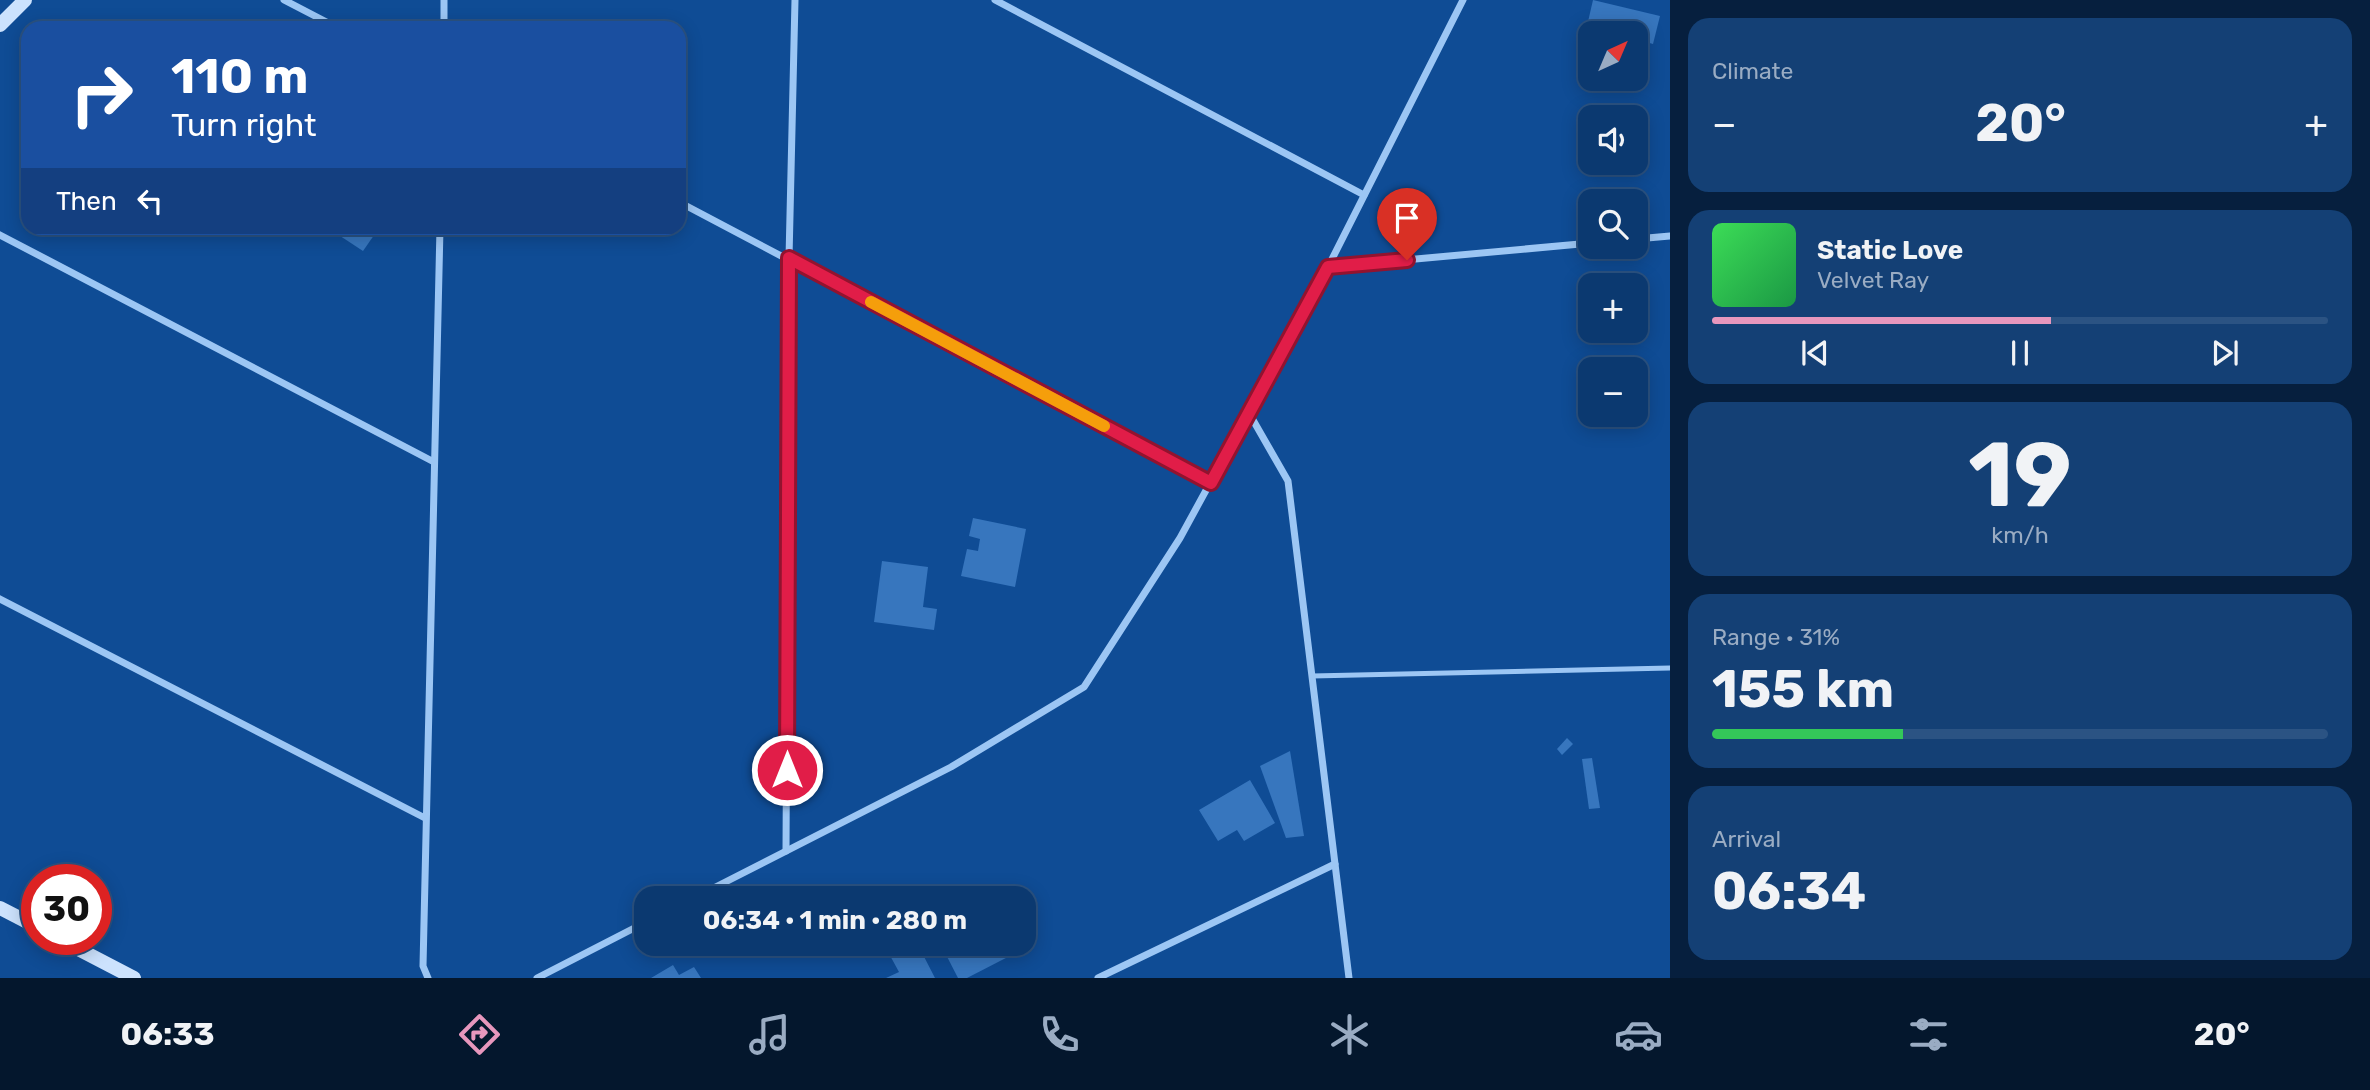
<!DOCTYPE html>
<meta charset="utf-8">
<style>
:root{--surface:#0b3970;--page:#144075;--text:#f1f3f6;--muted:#9aacc3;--line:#2b5383;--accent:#e797bd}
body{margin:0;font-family:Rubik,sans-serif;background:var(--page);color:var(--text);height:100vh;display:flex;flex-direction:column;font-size:26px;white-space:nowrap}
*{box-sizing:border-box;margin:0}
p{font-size:23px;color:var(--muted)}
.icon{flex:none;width:38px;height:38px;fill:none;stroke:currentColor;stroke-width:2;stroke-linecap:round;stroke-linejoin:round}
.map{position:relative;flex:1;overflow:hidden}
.drawer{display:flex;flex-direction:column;gap:18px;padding:18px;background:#061f3e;width:700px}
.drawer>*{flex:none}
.guide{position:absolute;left:21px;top:21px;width:665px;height:214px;border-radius:21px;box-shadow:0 4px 18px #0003,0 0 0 2px var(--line);background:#1a4fa0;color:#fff;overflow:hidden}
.needle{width:46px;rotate:44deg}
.tools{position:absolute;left:1578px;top:21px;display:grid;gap:14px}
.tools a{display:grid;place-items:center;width:70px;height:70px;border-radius:14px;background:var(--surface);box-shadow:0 4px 18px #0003,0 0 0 2px var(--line);font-size:35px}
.speed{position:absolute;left:21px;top:864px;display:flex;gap:14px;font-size:35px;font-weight:700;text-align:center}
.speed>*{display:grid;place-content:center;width:91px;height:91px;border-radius:50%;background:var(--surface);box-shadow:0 4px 18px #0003,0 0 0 2px var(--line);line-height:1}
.speed .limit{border:10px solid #d22;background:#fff;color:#111}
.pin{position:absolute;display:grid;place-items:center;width:60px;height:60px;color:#fff;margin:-72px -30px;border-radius:50% 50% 50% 0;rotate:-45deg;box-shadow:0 0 7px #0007}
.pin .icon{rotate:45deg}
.me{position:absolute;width:77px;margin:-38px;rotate:0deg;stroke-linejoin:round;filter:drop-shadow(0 0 5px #0008)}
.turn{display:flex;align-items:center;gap:24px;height:147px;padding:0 35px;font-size:32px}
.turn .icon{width:91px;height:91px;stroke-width:2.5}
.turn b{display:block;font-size:49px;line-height:60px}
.then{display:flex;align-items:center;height:66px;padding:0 35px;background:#0003;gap:14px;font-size:26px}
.big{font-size:52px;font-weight:700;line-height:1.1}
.drawer .widget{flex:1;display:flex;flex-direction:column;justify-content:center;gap:10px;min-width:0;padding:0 24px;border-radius:21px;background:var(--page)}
.drawer .dial{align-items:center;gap:0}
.dial b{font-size:91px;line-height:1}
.song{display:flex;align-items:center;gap:21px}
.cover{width:84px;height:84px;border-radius:10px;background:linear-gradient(135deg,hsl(130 70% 55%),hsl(140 70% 35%))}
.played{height:7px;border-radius:4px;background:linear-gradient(90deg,var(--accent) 55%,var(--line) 55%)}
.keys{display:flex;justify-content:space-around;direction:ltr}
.heat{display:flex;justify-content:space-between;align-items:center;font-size:38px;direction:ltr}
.charge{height:10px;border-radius:5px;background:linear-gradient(90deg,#34c759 31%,var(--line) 0)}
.trip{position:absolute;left:634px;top:886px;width:402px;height:70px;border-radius:21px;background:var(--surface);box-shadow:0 4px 18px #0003,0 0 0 2px var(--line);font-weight:700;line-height:70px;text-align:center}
.menu{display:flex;height:112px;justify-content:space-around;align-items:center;background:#04172d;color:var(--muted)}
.menu .icon{width:49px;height:49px}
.menu .selected{color:var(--accent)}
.menu b{font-size:32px;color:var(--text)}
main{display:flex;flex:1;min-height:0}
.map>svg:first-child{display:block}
.building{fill:#3776be}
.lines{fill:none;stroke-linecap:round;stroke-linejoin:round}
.lane{stroke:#9cc6f4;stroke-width:5}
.street{stroke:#9cc6f4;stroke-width:7}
.secondary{stroke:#cce2fd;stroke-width:14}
.route-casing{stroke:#92132f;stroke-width:18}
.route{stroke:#e11d48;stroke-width:12}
.slow{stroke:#f59e0b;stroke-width:12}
</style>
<main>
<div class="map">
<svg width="1670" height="978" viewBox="0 0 1670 978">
<rect width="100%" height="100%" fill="#0f4c95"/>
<!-- building -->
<g class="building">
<polygon points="1593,0 1660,16 1653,44 1636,39 1636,33 1614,33 1587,26"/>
<polygon points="328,228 379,228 363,251"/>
<polygon points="973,518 1026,529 1015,587 961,576 967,549 978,551 980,539 969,536"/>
<polygon points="882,561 928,567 923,607 937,609 934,630 874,622"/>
<polygon points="1567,738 1573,744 1562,755 1557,749"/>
<polygon points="1290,751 1304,836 1286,838 1260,766"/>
<polygon points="1592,758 1600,808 1589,809 1582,759"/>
<polygon points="1250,780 1275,823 1244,841 1237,830 1218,841 1199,810"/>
<polygon points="899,943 917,943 935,978 886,978 899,972 887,950"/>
<polygon points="940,943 1025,943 1027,947 967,978 958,978"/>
<polygon points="673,965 679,975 694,967 701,978 651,978"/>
</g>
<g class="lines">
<!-- lane -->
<polyline class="lane" points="1312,676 1670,668"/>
<!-- street -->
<g class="street">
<polyline points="284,0 338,28"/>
<polyline points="995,0 1364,195"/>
<polyline points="444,28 444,0"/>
<polyline points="679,202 1211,483"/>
<polyline points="0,235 434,462"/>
<polyline points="1636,239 1670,236"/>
<polyline points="1328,267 1463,0"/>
<polyline points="1249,413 1288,481 1349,978"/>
<polyline points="0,599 425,818"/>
<polyline points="786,851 789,258 795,0"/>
<polyline points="694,898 951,767 1084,687 1180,538 1328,267 1591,243"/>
<polyline points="428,978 423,966 440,228"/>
<polyline points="537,978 646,922"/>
<polyline points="1098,978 1335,864"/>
</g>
<!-- secondary -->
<g class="secondary">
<polyline points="0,25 25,0"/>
<polyline points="0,908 37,927"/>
<polyline points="61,940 134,978"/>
</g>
</g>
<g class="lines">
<defs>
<polyline id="route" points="787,770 789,258 1211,483 1328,267 1407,260"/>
</defs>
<!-- route casing -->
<use href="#route" class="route-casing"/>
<!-- route -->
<use href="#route" class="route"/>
<!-- slow -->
<polyline class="slow" points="871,302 1104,426"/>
</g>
</svg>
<div class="tools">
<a><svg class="needle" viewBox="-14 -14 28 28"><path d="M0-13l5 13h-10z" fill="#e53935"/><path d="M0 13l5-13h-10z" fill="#9aacc3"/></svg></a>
<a><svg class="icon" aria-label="sound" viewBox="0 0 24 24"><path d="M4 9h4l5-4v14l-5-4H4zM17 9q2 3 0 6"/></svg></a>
<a><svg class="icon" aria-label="search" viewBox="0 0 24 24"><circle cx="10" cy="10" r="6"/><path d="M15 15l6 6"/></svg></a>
<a>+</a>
<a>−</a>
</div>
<div class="speed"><div class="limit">30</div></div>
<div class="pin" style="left:1407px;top:260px;background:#d93025"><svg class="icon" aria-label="arrive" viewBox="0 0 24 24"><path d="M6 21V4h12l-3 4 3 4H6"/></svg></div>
<svg class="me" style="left:787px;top:770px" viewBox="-20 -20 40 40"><circle r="17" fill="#e11d48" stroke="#fff" stroke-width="3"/><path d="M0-11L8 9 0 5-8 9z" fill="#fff"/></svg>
<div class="trip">06:34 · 1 min · 280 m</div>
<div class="guide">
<div class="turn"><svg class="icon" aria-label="right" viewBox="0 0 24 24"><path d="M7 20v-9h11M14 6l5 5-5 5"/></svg><div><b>110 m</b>Turn right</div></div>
<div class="then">Then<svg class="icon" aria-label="left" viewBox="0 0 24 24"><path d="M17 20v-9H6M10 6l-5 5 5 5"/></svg></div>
</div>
</div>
<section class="drawer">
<div class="widget"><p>Climate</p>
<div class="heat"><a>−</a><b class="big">20°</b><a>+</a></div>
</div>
<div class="widget">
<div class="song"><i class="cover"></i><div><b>Static Love</b><p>Velvet Ray</p></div></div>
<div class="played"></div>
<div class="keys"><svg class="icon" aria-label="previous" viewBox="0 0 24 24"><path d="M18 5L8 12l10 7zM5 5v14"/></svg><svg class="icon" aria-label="pause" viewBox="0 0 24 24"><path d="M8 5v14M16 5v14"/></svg><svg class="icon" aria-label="next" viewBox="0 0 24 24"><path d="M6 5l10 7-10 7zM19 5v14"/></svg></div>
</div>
<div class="widget dial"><b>19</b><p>km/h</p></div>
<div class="widget"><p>Range · 31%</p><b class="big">155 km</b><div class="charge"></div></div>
<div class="widget"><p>Arrival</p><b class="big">06:34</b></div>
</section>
</main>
<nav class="menu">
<b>06:33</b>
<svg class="icon selected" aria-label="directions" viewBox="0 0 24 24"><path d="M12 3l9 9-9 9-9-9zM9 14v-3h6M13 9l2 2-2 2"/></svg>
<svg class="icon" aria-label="music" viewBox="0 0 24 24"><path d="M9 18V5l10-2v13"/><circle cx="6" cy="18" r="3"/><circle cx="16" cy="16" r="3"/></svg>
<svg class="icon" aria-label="phone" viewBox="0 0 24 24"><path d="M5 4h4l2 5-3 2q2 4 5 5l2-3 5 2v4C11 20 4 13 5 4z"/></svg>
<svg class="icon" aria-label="climate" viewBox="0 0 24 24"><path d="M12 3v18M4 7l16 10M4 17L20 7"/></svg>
<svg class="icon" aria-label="car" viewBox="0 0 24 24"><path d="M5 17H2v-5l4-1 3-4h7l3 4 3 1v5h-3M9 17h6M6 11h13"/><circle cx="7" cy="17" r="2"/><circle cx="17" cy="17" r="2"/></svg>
<svg class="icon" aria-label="filters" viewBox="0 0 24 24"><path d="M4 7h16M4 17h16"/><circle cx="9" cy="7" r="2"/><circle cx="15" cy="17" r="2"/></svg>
<b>20°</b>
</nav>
